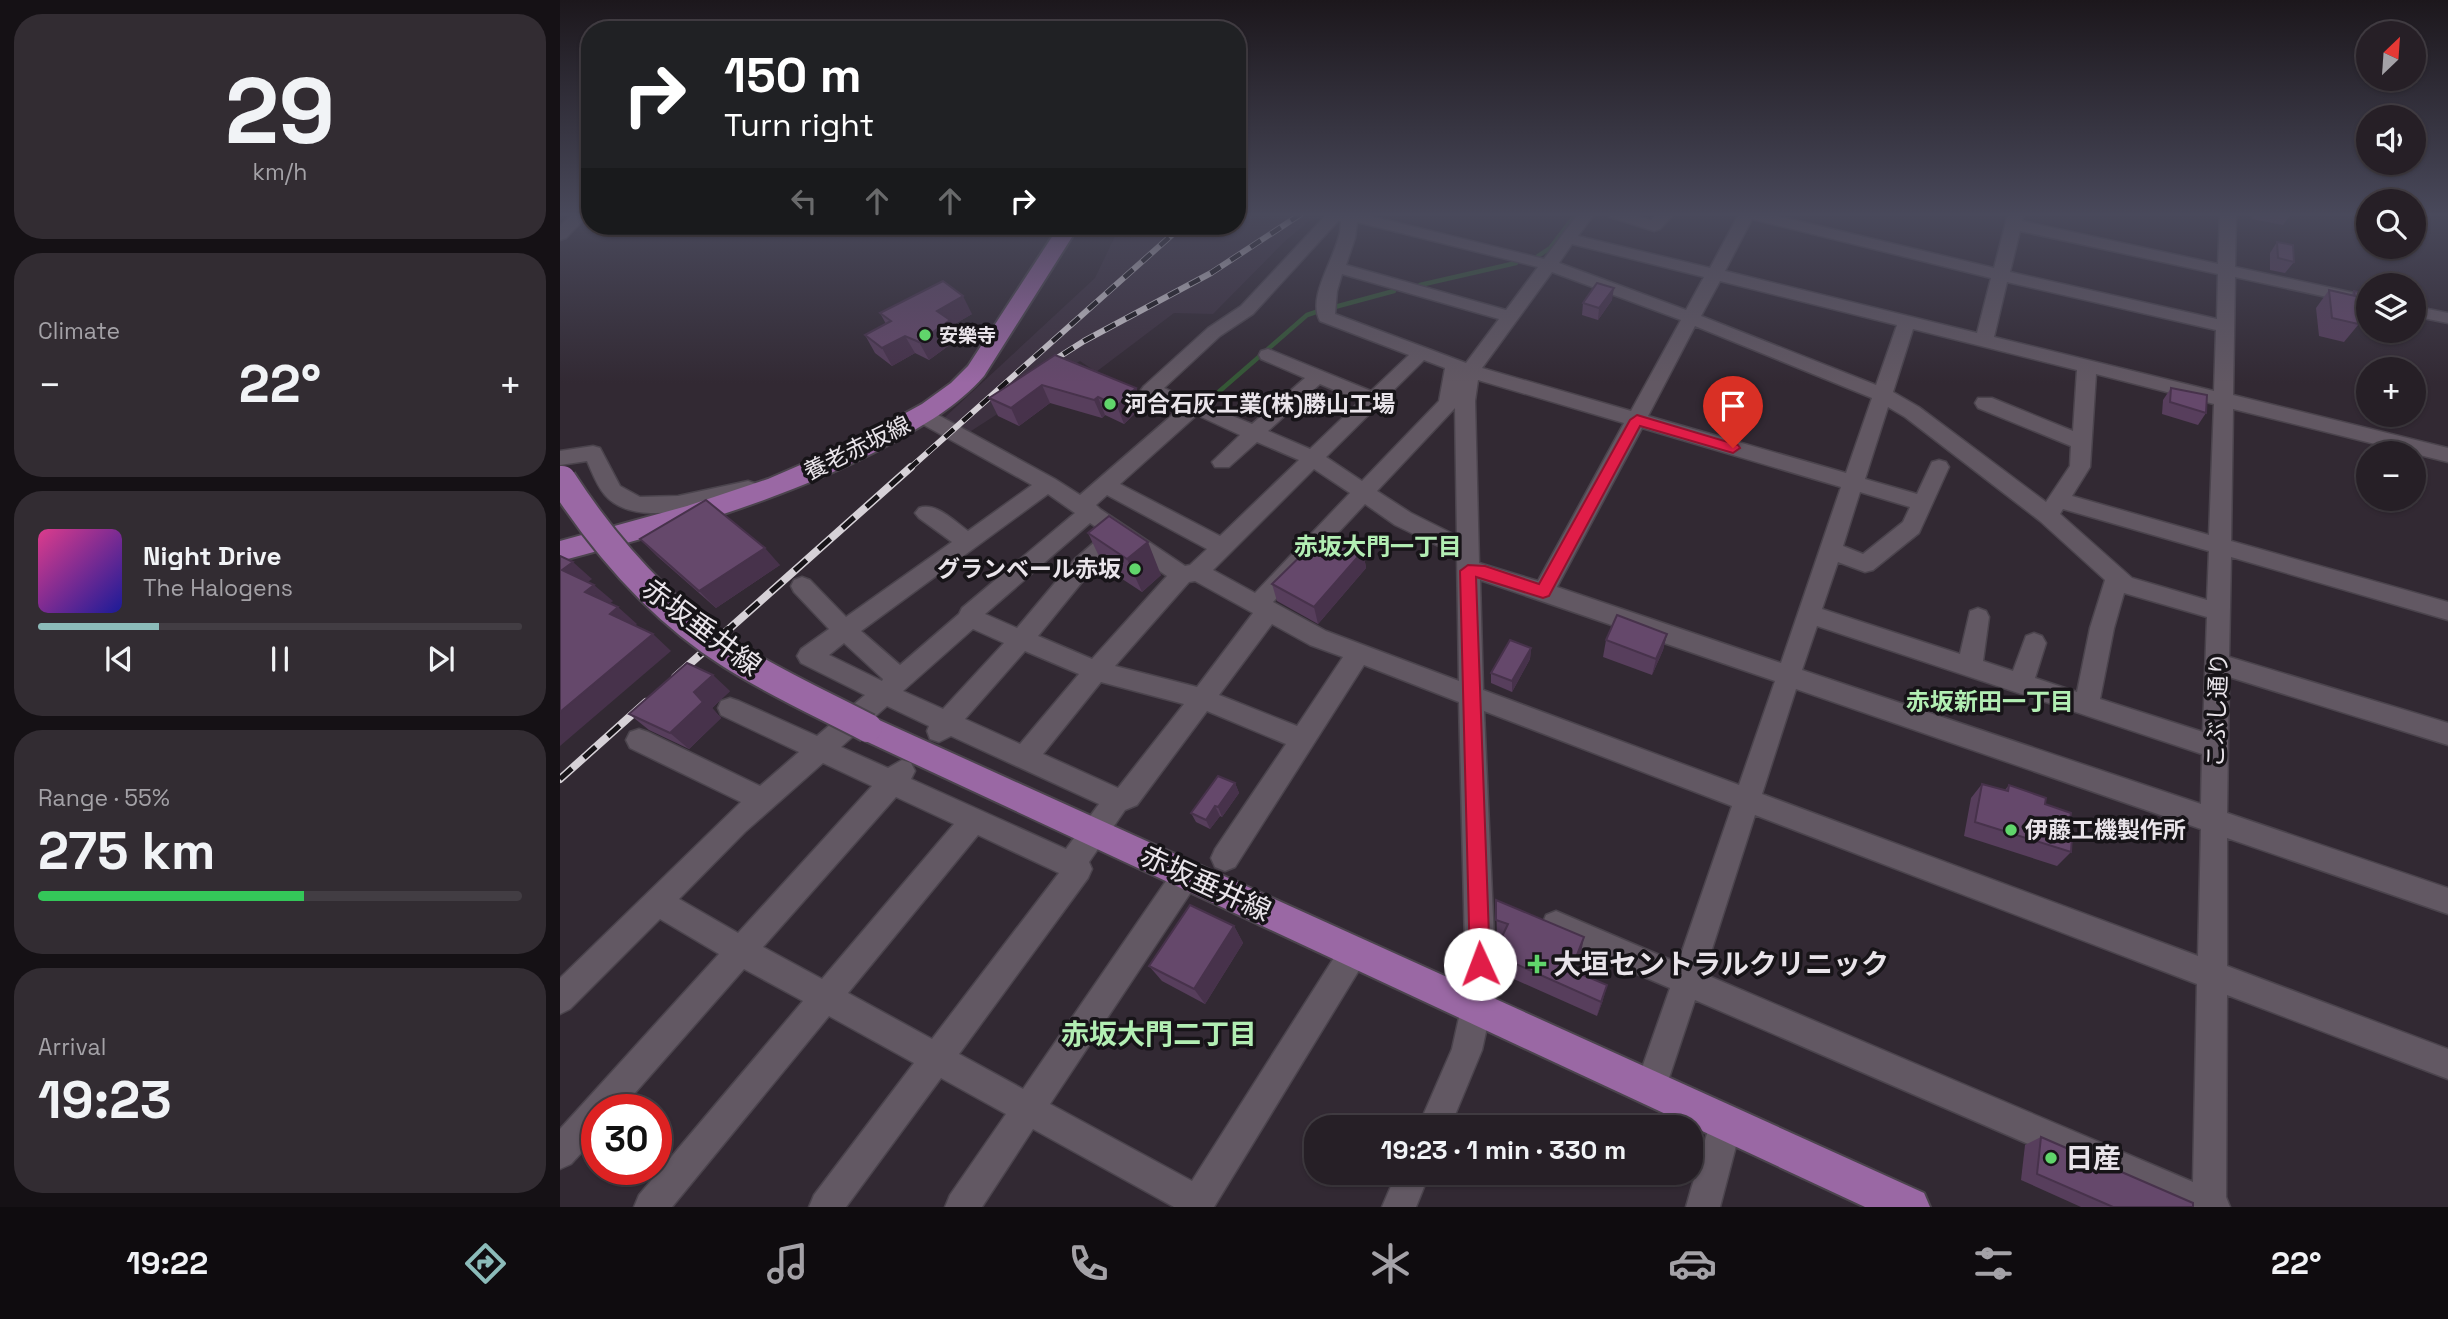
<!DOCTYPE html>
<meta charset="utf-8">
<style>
:root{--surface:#261f26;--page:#322c32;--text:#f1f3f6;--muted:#a4a2a7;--line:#423d43;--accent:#8bbbb9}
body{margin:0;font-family:"Space Grotesk","Noto Sans JP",sans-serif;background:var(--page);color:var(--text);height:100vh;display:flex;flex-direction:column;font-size:26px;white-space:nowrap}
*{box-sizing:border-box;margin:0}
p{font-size:23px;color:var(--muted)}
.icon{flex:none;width:38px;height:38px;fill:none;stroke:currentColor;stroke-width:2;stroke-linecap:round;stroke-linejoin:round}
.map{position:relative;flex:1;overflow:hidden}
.side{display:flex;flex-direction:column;gap:14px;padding:14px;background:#151115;width:560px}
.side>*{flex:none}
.banner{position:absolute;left:21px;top:21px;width:665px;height:214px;border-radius:28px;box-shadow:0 2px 5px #0004,0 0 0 2px var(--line);background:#202124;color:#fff;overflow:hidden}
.needle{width:46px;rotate:25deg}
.tools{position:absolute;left:1796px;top:21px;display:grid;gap:14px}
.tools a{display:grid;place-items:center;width:70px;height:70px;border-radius:50%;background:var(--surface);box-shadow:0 2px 5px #0004,0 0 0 2px var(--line);font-size:35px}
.speed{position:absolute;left:21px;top:1094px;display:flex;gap:14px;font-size:35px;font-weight:700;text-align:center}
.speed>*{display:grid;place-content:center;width:91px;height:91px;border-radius:50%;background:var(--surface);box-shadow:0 2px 5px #0004,0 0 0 2px var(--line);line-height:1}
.speed .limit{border:10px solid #d22;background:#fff;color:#111}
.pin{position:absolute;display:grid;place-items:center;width:60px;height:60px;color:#fff;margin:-72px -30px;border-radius:50% 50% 50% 0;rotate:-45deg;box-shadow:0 0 7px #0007}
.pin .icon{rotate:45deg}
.me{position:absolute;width:77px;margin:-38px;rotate:358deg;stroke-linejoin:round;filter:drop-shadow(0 0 5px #0008)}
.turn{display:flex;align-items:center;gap:24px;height:147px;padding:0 28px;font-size:32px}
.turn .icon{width:91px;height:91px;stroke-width:2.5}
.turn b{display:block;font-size:49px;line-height:60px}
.lanes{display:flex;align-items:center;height:66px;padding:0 28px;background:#0003;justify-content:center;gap:35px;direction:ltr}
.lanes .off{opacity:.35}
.big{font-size:52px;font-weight:800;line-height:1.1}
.side .card{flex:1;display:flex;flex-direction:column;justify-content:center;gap:10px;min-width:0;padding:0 24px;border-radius:28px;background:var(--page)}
.side .dial{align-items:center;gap:0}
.dial b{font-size:91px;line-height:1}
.song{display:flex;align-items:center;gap:21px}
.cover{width:84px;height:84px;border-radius:10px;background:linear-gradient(135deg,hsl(330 70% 55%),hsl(240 70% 35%))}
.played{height:7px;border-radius:4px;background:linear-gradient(90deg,var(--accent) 25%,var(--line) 25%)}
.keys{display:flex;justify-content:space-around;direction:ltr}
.heat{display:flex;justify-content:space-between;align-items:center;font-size:38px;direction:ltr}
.charge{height:10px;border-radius:5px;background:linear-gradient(90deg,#34c759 55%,var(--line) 0)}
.trip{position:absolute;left:744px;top:1115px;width:399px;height:70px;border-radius:28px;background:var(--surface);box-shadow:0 2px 5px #0004,0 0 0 2px var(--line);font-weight:800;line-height:70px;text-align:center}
.tab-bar{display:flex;height:112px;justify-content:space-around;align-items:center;background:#0f0c0f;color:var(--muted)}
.tab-bar .icon{width:49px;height:49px}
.tab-bar .active{color:var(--accent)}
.tab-bar b{font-size:32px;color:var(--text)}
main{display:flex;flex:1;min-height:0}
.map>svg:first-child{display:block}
.built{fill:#3d3140}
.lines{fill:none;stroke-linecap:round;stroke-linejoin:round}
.stream{stroke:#355836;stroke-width:4.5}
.minor-casing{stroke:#4b444d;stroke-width:3}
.major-casing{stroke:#4b444d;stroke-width:4}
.minor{fill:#625863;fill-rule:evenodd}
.major{fill:#9a68a4;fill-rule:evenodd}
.rail-far1-casing{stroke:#d6d1d7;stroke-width:6}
.rail-casing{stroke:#d6d1d7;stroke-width:8}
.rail-far1{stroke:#171418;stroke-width:4.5;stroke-dasharray:12;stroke-linecap:butt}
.rail{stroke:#171418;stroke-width:5;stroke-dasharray:16;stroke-linecap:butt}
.major-bridge-casing{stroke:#4b444d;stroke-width:32;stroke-linecap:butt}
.major-bridge{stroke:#9a68a4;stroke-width:28}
.wall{fill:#573e5c}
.shaded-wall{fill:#47324b}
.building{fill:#65486b;stroke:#47324b;stroke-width:2}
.route{fill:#e11d48;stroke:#92132f;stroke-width:2}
.poi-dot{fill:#60d56b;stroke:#171418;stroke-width:2.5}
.labels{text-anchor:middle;stroke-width:7;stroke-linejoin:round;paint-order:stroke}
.far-poi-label{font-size:19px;font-weight:bold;fill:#e9e4ea;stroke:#171418;text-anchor:start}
.poi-label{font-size:23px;font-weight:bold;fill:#e9e4ea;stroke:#171418;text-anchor:start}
.street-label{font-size:23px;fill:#e9e4ea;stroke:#171418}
.neighbourhood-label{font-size:24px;font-weight:bold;fill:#b2eeb3;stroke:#171418}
.near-street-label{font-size:28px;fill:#e9e4ea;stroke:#171418}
.near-poi-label{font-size:28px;font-weight:bold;fill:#e9e4ea;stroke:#171418;text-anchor:start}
.near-neighbourhood-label{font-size:28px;font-weight:bold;fill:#b2eeb3;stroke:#171418}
</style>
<main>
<section class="side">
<div class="card dial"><b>29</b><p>km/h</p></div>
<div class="card"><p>Climate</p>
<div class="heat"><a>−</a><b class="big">22°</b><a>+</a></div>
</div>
<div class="card">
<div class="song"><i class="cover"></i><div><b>Night Drive</b><p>The Halogens</p></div></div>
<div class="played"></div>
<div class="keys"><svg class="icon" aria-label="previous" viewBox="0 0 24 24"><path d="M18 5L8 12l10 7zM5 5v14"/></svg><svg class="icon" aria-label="pause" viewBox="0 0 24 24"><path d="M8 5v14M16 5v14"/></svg><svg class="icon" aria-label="next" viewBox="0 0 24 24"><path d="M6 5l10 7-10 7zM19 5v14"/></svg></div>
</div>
<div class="card"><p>Range · 55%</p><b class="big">275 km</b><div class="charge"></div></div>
<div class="card"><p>Arrival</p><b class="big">19:23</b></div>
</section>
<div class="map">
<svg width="1888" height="1207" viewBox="0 0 1888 1207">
<rect width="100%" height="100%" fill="#322933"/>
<!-- built -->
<polygon class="built" points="677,214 780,214 749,221 724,242 653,314 614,313 536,372 520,361 408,433 383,419 535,278 560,226 570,226 570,238 585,226 677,226"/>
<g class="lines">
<!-- stream -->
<g class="stream">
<polyline points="978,256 990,248 1016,214"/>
<polyline points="860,285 956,263"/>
<polyline points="771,308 834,291"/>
<polyline points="639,409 747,315 762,310"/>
</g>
<defs>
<g id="minor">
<polygon points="12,214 29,214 6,238 0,240 0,226"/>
<path d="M767 214H802L984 259 1018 214H1034L1018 236 1150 268 1179 214H1209L1434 268 1448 214H1464L1462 221 1658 264 1660 214H1676L1675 267 1808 296V306L1675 277 1673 395 1888 448V462L1673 409 1671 541 1888 602V620L1671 557 1669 657 1888 723V745L1669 677 1667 813 1888 888V914L1667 838V966L1888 1049V1079L1667 995 1666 1197 1670 1207H1614L1135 1000 1102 1099 1091 1104 1080 1099 1075 1088 1110 988 986 935 982 925 986 915 996 911 1118 963 1172 806 924 711 936 986 922 1050 890 1127H858L892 1049 906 986 899 702 804 665 675 867 665 871 655 867 651 858 655 849 726 744 647 711 577 805 565 810 529 862 532 869 528 878 399 1054 463 1089 617 865 627 861 637 865 641 874 637 883 490 1104 632 1181 784 942 794 938 804 942 808 952 804 962 654 1207H614L473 1129 422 1207H385L390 1195 446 1114 381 1078 286 1207H249L254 1195 354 1063 269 1016 112 1207H74L79 1195 243 1001 184 969 60 1110H37V1136L11 1164 0 1169V1129L159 954 100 919 10 1009 0 1014V978L181 802 70 748 66 740 70 732 79 729 88 732 200 786 239 752 161 715 158 708 161 701 170 698 179 701 257 736 305 695 241 663 237 656 241 649 269 629 234 592 231 586 234 580 242 577 250 580 286 617 392 542 359 518 355 513 359 508C376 502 394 521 408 531L472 485 355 420 352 415 355 410H369L495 479 520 495 618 410 584 394 581 390 584 386 648 328 681 306ZM1192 219 1431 278 1417 333 1165 271ZM778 221H781C782 251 745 294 760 321L849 355 811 391 708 349 701 351 699 355 701 359 745 378 692 424C661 411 634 402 604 388L660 336 693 314ZM797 222 978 267 946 310 786 265 795 238ZM1460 231 1658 274 1657 319 1450 272ZM1012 244 1144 277 1126 310 999 263ZM992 272 1121 320 1071 411 922 368ZM782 274 939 319 906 363 775 314 777 291ZM1160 281 1337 325 1316 385 1141 316ZM1447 282 1656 330 1654 391 1434 337ZM1135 326 1312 398 1286 473 1088 416ZM1353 329 1517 370 1513 431 1432 398H1418L1415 403 1418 408 1511 446 1510 466 1486 502 1359 407 1333 392ZM864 360 885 368 879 401 802 481 766 457ZM1536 374 1654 404 1649 535 1512 496 1530 467ZM918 380 1064 423 978 581 919 563 915 401ZM760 384 800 401 750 449 708 431ZM1328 407 1345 417 1480 521 1545 580 1530 628 1517 692 1475 678 1486 643 1482 636 1474 633 1466 636 1453 671 1423 661 1429 617 1426 611 1418 608 1410 611 1400 654 1262 609 1278 562 1305 572 1313 570 1359 533 1389 467 1386 462 1379 460 1372 462 1357 494 1305 479ZM895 408V407L897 536 851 513 817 491ZM637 415 680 435 652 462 655 467H669L697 442 739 460 660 536 560 484ZM1082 428 1281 487 1221 663 997 587ZM754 469 790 493 695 593 653 570ZM1300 492 1350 507 1343 522 1303 554 1283 546ZM488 494 515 513 402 608 399 614 340 665 301 631ZM547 495 647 549 630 565 625 566 540 509 536 505ZM805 504 835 525 897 555 899 681 766 631 713 602ZM1503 509 1649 551 1647 600 1572 578 1500 514ZM530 523 545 533 515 559 457 628 425 614ZM560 544 607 576 532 659 478 636 531 571ZM920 580 1215 681 1179 785 923 690ZM635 581 693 613 637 687 555 666 629 582ZM1564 593 1647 617 1643 732 1540 699 1554 628ZM712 624 750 645 783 657 737 726 659 695ZM1257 626 1642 754 1641 804 1242 670ZM413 629 444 643 383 709 343 691ZM284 643 323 679 322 681 269 655ZM465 651 519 674 460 744 405 719ZM541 682 624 704 558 788 483 754ZM1236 689 1641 829 1638 956 1202 794ZM327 706 369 726 367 731 370 739 379 742 391 736 539 804 506 849 351 779 355 771 351 763 342 760 328 768 281 747ZM263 763 312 786 178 933 119 899 185 832ZM336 797 394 824 262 979 203 947ZM1195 815 1637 984 1633 1182 1144 974ZM418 835 499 873 372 1039 288 993Z"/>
<polygon points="1048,214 1071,214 1091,220 1097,214 1114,214 1100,229 1094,231 1050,217"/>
<polygon points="1853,306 1888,313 1888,323 1853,316"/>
<path d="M33 446 40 448 60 486 80 497 118 496 188 481 204 486 207 491 204 496 197 498 188 496C150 505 75 530 45 495 37 486 32 472 27 461L0 465V451Z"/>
<polygon points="1166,1107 1177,1112 1182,1123 1160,1207 1126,1207 1150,1123 1155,1112"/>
<polygon points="837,1172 870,1172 856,1207 822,1207"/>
</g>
<g id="major">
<path d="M499 226H519L424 376C398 406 364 425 330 444 227 500 113 531 0 561V541L127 506 208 479 291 443 362 404 391 383 408 366Z"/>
<polygon points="308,715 1364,1193 1370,1207 1305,1207 297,737 293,728 297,719"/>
</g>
</defs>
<!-- minor casing -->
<use href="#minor" class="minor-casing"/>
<!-- major casing -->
<use href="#major" class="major-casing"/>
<!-- minor -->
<use href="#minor" class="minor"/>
<!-- major -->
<use href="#major" class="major"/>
<defs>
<g id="rail-far1">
<polyline points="483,367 524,341 651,273 741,214"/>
<polyline points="349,469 622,226"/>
</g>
<g id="rail">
<polyline points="115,677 351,467"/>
<polyline points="0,779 86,702"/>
</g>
</defs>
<!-- rail-far1 casing -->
<use href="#rail-far1" class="rail-far1-casing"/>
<!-- rail casing -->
<use href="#rail" class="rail-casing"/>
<!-- rail-far1 -->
<use href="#rail-far1" class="rail-far1"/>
<!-- rail -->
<use href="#rail" class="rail"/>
<defs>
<path id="major-bridge" d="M2 480C47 549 101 611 171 655 215 683 262 704 308 728"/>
</defs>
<!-- major-bridge casing -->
<use href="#major-bridge" class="major-bridge-casing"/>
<!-- major-bridge -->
<use href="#major-bridge" class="major-bridge"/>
</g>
<!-- wall -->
<g class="wall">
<polygon points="1692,214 1731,214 1723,225 1692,219"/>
<polygon points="1717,242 1734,262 1725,273 1710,270 1710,253"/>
<polygon points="1769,290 1791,295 1794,291 1808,313 1784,342 1759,336 1756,308"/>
<polygon points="1052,300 1038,320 1022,315 1023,303"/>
<polygon points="320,313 412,314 393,325 399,338 369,360 355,353 332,366 315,353 305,335 326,324"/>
<polygon points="495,355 576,388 583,406 564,424 545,415 542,418 490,403 459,426 438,416 429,398"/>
<polygon points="1611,388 1646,413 1638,425 1602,414 1603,400"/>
<polygon points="528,533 601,575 582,592 544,567"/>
<polygon points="80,539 220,565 156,608 97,556"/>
<polygon points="803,551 806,568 758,624 717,601 712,584"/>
<polygon points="1107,634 1103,650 1092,675 1043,657 1046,640"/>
<polygon points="971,648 970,659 952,692 931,683 931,673"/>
<polygon points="170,691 152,708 161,718 129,749 89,730 69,714"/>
<polygon points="675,783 679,793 662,817 660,816 650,829 636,822 631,813"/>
<polygon points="1422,784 1445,790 1449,785 1485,804 1511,852 1497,866 1404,836 1411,798"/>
<polygon points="936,900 1021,953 1014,971 1043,1000 1037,1016 938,972 937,947 941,938 937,936"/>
<polygon points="674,926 683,943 645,1004 602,981 589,966"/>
<polygon points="1481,1137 1633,1207 1521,1207 1461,1180 1465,1145"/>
</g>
<!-- shaded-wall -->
<g class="shaded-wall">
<polygon points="1054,288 1052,300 1038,320 1039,308"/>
<polygon points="403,296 412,314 393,325 399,338 369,360 359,342 377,311"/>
<polygon points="345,336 355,353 332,366 322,348"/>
<polygon points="482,385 490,403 459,426 451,408"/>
<polygon points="576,388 583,406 564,424 557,406"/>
<polygon points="538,397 545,415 542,418 534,400"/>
<polygon points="588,542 601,575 582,592 567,559"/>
<polygon points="205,548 220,565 156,608 139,591"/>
<polygon points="803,551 806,568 758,624 754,607"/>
<polygon points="13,562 32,579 21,587 2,570"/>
<polygon points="34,585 53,601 44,609 25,592"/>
<polygon points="58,607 77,624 69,631 50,614"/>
<polygon points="93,634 111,651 0,746 0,712"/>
<polygon points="1107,634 1103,650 1092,675 1096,659"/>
<polygon points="971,648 970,659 952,692 952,681"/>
<polygon points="153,675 170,691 152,708 161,718 129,749 110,733 134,692"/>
<polygon points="675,783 679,793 662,817 658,807"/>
<polygon points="655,806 660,816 650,829 646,820"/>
<polygon points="674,926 683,943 645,1004 634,989"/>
<polygon points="1024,937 1021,953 1008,985 1011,970"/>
<polygon points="1047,985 1043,1000 1037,1016 1041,1002"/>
</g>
<!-- building -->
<g class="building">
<polygon points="1717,242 1733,245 1734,262 1718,258"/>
<polygon points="383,281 403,296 377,311 390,320 359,342 345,336 322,348 305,335 331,321 320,313"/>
<polygon points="1037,283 1054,288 1039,308 1023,303"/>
<polygon points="1769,290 1795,296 1794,291 1808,294 1808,313 1798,324 1772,318"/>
<polygon points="495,355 576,388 557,406 538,397 534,400 482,385 451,408 429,398"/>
<polygon points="1611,388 1647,395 1646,413 1610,402"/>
<polygon points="146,500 205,548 139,591 80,539"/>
<polygon points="549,516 588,542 567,559 528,533"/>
<polygon points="765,532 803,551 754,607 712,584"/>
<polygon points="0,556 13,562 2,570 34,585 25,592 58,607 50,614 93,634 0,712"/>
<polygon points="1057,615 1107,634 1096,659 1046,640"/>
<polygon points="950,640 971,648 952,681 931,673"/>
<polygon points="127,663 153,675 134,692 143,702 110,733 69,714"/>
<polygon points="658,776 675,783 658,807 655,806 646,820 631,813"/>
<polygon points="1422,784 1448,791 1449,785 1486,798 1485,804 1511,813 1510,819 1513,820 1511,852 1415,822"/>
<polygon points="936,900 1024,937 1011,970 1047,985 1041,1002 938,956 937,947 948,924 936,920"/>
<polygon points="630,905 674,926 634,989 589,966"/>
<polygon points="1481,1137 1633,1203 1633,1207 1553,1207 1477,1174"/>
</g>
<!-- sky -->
<linearGradient id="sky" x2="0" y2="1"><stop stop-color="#1c171c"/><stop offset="0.56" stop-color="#49495b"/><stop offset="1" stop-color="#49495b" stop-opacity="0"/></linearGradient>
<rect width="1888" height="383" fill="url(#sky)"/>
<!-- route -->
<polygon class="route" points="1077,415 1178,445 1180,448 1173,453 1080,426 989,596 983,598 916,577 930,964 927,971 920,974 913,971 910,964 900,571 908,565 925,566 979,584 1070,420"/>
<!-- markers -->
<g class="poi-dot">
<circle cx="365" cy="335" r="7"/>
<circle cx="550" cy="404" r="7"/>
<circle cx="575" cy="569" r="7"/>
<circle cx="1451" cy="830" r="7"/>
<path d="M973.5 953.5h7v7h7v7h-7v7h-7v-7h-7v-7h7z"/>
<circle cx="1491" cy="1158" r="7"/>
</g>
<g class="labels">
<!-- far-poi labels -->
<g class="far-poi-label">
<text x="379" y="342">安樂寺</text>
</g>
<!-- poi labels -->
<g class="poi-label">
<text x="564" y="412">河合石灰工業(株)勝山工場</text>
<text x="561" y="577" text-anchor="end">グランベール赤坂</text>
<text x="1465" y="838">伊藤工機製作所</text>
</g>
<!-- street labels -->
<g class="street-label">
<text transform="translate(297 448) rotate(-26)" y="8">養老赤坂線</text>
<text transform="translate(1657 710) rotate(-88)" y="8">こぶし通り</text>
</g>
<!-- neighbourhood labels -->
<g class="neighbourhood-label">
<text x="818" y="555">赤坂大門一丁目</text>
<text x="1430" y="710">赤坂新田一丁目</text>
</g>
<!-- near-street labels -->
<g class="near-street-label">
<text transform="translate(142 627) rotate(37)" y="10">赤坂垂井線</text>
<text transform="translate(646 883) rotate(25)" y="10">赤坂垂井線</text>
</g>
<!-- near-poi labels -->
<g class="near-poi-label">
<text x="993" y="974">大垣セントラルクリニック</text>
<text x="1505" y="1168">日産</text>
</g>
<!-- near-neighbourhood labels -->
<g class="near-neighbourhood-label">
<text x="599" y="1044">赤坂大門二丁目</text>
</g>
</g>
</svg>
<div class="tools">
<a><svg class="needle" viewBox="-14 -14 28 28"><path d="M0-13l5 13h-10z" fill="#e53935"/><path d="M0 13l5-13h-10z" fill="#a4a2a7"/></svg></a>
<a><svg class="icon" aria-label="sound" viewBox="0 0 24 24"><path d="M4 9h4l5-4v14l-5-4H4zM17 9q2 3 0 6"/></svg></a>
<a><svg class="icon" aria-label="search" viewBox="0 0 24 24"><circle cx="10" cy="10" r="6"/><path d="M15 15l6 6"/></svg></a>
<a><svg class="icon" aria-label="layers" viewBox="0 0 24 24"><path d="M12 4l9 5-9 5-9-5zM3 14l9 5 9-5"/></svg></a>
<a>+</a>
<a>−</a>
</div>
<div class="speed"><div class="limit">30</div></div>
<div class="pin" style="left:1173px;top:448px;background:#d93025"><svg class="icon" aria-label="arrive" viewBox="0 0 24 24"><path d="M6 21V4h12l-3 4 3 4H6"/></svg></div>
<svg class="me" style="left:920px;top:964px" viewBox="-20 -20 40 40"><circle r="19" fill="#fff"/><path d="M0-13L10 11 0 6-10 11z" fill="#e11d48"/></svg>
<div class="trip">19:23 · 1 min · 330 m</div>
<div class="banner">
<div class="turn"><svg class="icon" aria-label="right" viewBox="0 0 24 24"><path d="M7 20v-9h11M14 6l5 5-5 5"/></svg><div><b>150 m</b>Turn right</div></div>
<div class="lanes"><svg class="icon off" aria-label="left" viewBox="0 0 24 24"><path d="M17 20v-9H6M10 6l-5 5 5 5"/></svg><svg class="icon off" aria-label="ahead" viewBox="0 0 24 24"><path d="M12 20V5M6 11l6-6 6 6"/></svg><svg class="icon off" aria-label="ahead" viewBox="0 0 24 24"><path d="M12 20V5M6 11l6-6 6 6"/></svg><svg class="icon" aria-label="right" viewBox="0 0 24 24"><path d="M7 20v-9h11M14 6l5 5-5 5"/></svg></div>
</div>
</div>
</main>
<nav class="tab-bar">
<b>19:22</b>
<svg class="icon active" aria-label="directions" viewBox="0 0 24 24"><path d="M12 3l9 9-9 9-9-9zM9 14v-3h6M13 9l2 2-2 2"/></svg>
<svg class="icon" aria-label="music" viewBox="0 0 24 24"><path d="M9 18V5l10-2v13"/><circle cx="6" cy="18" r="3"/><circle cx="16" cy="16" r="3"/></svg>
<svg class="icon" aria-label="phone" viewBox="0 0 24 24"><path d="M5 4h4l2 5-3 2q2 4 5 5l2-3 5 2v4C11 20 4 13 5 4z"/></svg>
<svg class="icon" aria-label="climate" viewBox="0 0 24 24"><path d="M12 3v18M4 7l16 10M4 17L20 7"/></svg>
<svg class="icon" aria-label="car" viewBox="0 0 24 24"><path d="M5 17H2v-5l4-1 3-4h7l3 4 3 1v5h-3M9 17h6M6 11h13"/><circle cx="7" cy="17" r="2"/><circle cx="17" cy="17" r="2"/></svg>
<svg class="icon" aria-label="filters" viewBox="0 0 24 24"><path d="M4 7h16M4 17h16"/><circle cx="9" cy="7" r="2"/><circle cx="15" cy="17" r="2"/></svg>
<b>22°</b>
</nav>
